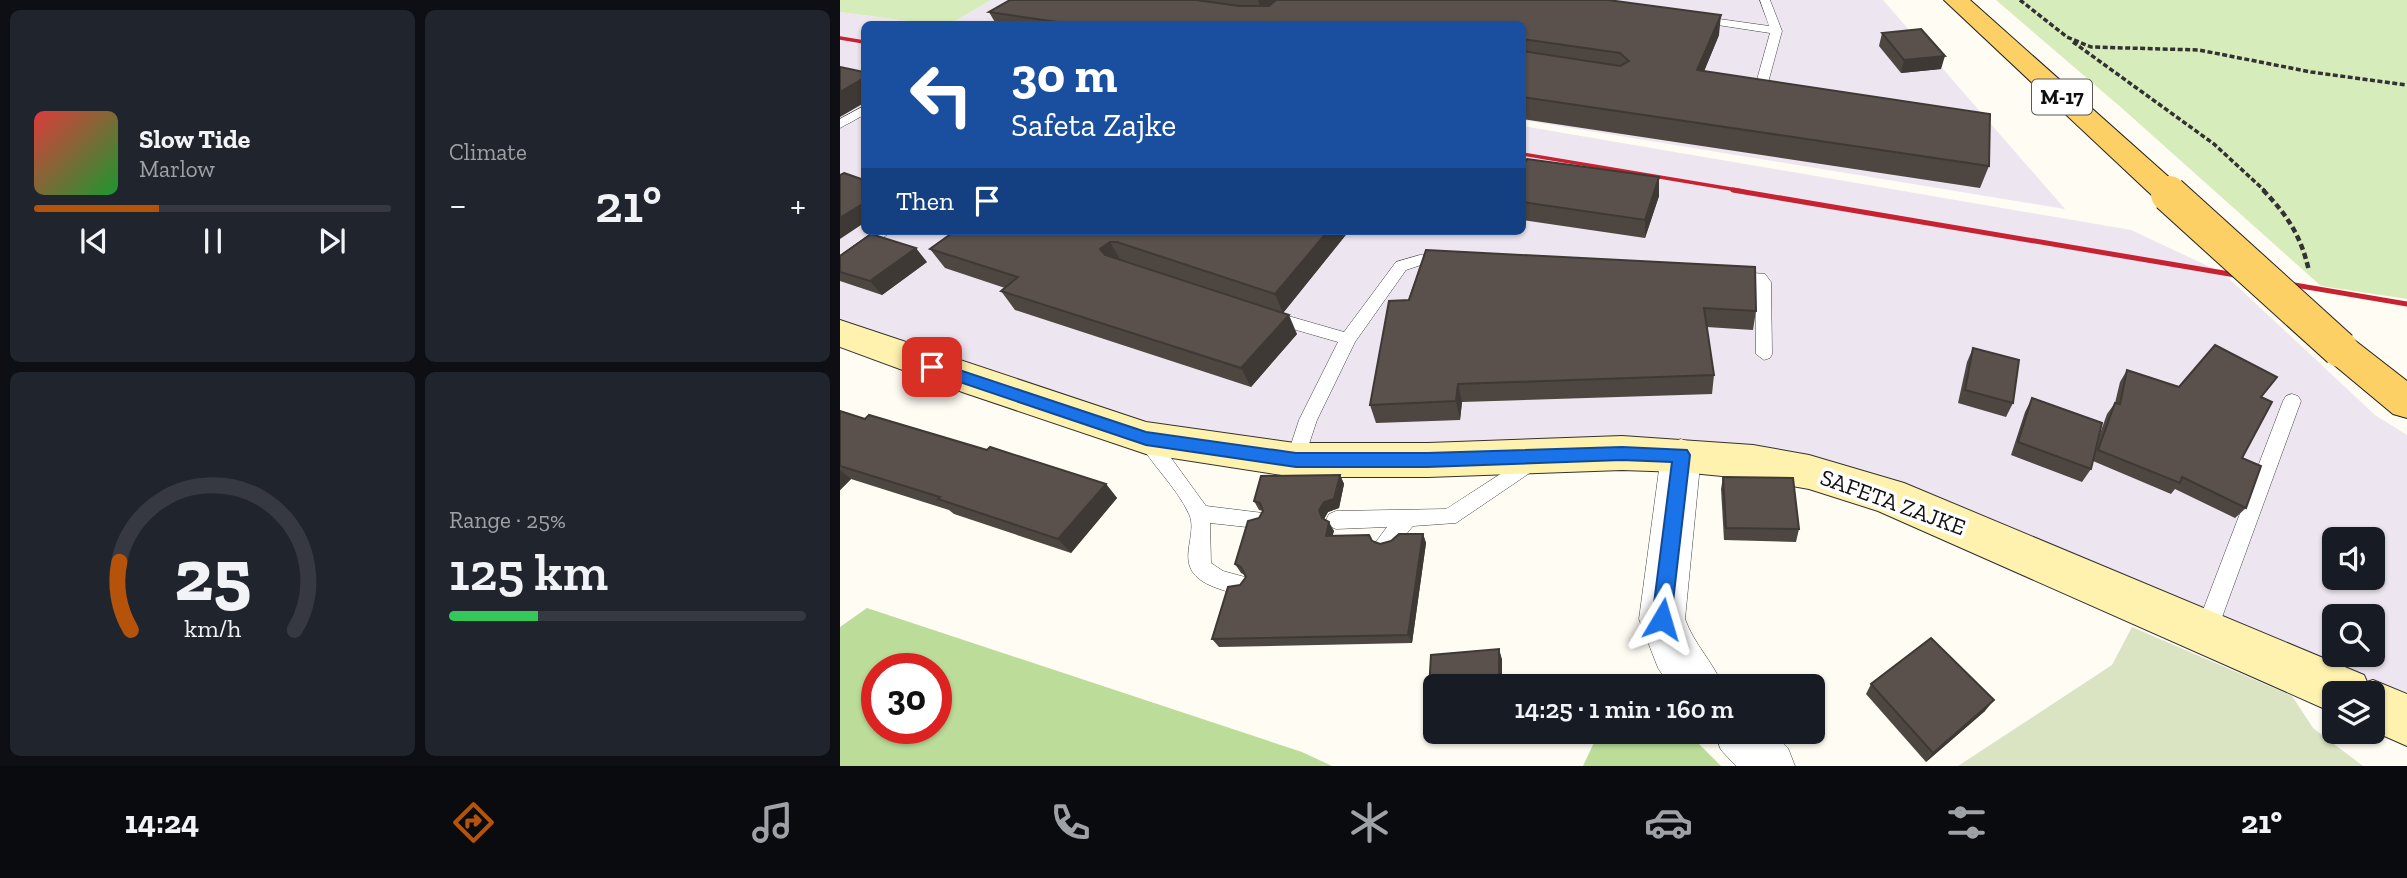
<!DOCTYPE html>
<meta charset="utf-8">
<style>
:root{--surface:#171b24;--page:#20242c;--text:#f1f3f6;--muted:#9ea1a6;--line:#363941;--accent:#b45309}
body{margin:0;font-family:"Zilla Slab",serif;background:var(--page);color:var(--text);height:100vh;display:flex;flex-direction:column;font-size:26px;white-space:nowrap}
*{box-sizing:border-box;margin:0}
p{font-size:23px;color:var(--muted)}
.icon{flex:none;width:38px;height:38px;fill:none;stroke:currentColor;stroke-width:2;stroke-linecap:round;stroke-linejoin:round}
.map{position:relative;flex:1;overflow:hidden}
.drawer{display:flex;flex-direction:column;gap:10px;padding:10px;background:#0d0f14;width:840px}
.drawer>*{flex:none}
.top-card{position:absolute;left:21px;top:21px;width:665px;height:214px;border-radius:10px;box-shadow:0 2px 5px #0004;background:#1a4fa0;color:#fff;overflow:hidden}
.buttons{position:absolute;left:1482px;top:527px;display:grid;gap:14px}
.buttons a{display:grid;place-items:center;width:63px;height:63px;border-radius:10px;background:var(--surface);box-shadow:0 2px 5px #0004;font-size:35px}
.speed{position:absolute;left:21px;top:653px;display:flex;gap:14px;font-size:35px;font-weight:700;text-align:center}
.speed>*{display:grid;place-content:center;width:91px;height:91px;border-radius:50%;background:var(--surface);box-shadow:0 2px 5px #0004;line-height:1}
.speed .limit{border:10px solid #d22;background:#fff;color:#111}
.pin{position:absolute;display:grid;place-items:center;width:60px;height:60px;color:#fff;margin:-30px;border-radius:14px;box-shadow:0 4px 10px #0006}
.me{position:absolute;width:77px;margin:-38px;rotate:7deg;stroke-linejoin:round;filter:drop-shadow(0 0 5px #0008)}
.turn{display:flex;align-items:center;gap:24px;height:147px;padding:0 35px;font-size:32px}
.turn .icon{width:91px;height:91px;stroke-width:2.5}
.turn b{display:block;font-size:49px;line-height:60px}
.then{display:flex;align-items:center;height:66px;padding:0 35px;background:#0003;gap:14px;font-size:26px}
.big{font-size:52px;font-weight:600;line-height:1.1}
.drawer .widget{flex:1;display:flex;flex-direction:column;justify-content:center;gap:10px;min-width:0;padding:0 24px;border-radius:10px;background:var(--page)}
.drawer .dial{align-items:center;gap:0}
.dial svg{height:182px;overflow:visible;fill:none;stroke:var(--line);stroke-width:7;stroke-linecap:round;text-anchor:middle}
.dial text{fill:var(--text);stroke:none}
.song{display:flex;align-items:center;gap:21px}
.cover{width:84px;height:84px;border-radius:10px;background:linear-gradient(135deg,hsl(0 70% 55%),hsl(130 70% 35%))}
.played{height:7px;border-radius:4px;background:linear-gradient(90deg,var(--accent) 35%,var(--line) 35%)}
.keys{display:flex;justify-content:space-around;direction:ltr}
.heat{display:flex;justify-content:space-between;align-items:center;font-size:38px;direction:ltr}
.charge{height:10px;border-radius:5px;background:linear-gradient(90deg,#34c759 25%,var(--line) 0)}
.drawer .tiles{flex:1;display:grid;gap:10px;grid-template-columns:repeat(2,1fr)}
.trip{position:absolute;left:583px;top:674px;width:402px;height:70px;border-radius:10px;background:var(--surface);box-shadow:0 2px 5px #0004;font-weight:600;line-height:70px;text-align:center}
.menu{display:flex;height:112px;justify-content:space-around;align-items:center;background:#090b0e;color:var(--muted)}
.menu .icon{width:49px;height:49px}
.menu .on{color:var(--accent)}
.menu b{font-size:32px;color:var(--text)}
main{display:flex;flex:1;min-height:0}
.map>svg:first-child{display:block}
.industrial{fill:#ede5ef;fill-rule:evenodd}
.green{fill:#d7ecbb}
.forest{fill:#bd9;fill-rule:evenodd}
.cemetery{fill:#dae3c2}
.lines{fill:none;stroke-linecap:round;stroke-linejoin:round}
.lane-casing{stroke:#434343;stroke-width:1}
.street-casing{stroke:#434343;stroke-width:1}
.secondary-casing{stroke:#323232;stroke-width:2}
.primary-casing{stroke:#212121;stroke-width:2}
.path-far1{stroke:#323232;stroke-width:3.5;stroke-dasharray:5 2.5;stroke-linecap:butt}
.path{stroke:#323232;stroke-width:4.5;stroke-dasharray:6 3.5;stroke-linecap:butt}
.lane{fill:#fff;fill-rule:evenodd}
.street{fill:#fff;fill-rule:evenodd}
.secondary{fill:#fff2af;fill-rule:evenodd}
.primary{fill:#fdd066;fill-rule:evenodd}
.rail-far1{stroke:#c72232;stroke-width:3.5}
.rail{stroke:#c72232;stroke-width:5}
.primary-bridge-casing{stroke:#212121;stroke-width:38;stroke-linecap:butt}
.primary-bridge{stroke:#fdd066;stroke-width:36}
.wall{fill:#4d4641}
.shaded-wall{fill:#3f3935}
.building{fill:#5a514c;stroke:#3f3935;stroke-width:2}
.route{fill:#1a73e8;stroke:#114b97;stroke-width:2}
.labels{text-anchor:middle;stroke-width:7;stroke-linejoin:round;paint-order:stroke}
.shield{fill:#fff;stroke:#585858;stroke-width:2}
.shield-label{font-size:21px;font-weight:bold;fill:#101010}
.street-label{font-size:23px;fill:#101010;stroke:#fff}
</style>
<main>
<section class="drawer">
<div class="tiles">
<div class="widget">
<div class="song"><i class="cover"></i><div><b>Slow Tide</b><p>Marlow</p></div></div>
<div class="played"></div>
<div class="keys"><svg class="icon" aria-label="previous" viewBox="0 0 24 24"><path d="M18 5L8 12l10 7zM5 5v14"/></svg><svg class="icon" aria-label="pause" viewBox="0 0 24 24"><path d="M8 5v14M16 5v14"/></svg><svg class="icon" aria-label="next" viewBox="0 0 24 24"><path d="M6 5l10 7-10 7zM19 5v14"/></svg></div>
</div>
<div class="widget"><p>Climate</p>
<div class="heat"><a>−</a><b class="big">21°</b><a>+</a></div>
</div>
<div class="widget dial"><svg viewBox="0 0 100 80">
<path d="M14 69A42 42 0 1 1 86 69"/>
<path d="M14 69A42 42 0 0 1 9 39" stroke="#b45309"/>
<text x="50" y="56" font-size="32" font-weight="700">25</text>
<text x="50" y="72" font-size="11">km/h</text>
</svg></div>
<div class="widget"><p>Range · 25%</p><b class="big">125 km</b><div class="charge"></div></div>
</div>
</section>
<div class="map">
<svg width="1567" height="766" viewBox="0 0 1567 766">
<rect width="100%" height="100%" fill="#fffcf4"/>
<!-- industrial -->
<g class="industrial">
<polygon points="151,0 1043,0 1225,209 683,120 682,24 110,24"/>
<path d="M0 12 90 24H24V231H682L683 126 1291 230 1383 273 1535 415 1567 435V720L1533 693 969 472 306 438 0 333ZM1494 539H1533V578H1494ZM1494 616H1533V654H1494Z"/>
</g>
<!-- green -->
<g class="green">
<polygon points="0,0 151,0 110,24 90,24 0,12"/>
<polygon points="1156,0 1567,0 1567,299 1481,286 1284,110"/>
</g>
<!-- forest -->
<g class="forest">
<path d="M27 608 462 752 492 766H0V627ZM37 668H96V728H37Z"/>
<polygon points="759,732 847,732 881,766 743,766"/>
</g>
<!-- cemetery -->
<polygon class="cemetery" points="1292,627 1452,696 1473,728 1523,766 1118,766 1272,665"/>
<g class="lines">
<defs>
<g id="lane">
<polygon points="920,0 930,0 942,31 928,83 922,87 916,83 930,33 858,22 852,19 858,16 929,26"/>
<polygon points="24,106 24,115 0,128 0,119"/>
<polygon points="35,231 52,231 0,269 0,256"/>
<polygon points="580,255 604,256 612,261 604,266 581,265 566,270 515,342 477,420 462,465 455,468 448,465 446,460 459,420 498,342 425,321 423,317 425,313 431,311 504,332 556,262"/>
<polygon points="891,271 925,274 931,282 932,354 930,358 924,360 916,354 915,283 885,280 883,276"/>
<polygon points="1452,394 1458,396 1461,401 1377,631 1374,638 1366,641 1358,638 1355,631 1443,401 1446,396"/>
<path d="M306 431 313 433 366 506 423 513 426 519 423 525 416 528 370 523 371 563 383 571 405 577 409 584 405 591C395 595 385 591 374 587 328 569 360 538 349 514 336 486 311 465 297 438L299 433Z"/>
<path d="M693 453 700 456 702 461 700 466 616 523 573 526C563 537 554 555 538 549L535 543 547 527 496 529 489 526 486 520 489 514 496 511 606 509Z"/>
</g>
<g id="street">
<path d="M841 439 855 444 861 455 845 619C854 644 873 662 883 686H830L818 668 799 619 821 455 827 444Z"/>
<polygon points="874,732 932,732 948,748 955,766 896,766 881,750"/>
</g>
<polygon id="secondary" points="0,320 306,422 455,443 588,443 782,436 913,445 969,455 1064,483 1524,675 1527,682 1533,680 1567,694 1567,746 1533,731 1533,693 1494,693 1494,713 1038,511 969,489 913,479 841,472 782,470 588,477 455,477 306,454 125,393 0,347"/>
<g id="primary">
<polygon points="1104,0 1130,0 1340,187 1345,194 1340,201 1329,204 1318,201"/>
<polygon points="1500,335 1513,339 1567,381 1567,418 1553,414 1487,359 1481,349 1487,339"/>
</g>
</defs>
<!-- lane casing -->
<use href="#lane" class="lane-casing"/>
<!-- street casing -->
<use href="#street" class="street-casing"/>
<!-- secondary casing -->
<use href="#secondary" class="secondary-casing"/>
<!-- primary casing -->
<use href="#primary" class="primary-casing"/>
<!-- path-far1 -->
<g class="path-far1">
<polyline points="1180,0 1227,37 1251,47 1359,50 1471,72 1567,85"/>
<polyline points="1233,42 1374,144 1425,191"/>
</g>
<!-- path -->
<path class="path" d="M1423 190C1448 216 1461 236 1469 271"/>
<!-- lane -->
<use href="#lane" class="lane"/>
<!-- street -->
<use href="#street" class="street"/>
<!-- secondary -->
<use href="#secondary" class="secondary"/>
<!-- primary -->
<use href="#primary" class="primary"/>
<!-- rail-far1 -->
<g class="rail-far1">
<polyline points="0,38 24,42"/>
<polyline points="682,154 903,191"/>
</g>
<!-- rail -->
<polyline class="rail" points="893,190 1567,304"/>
<defs>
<polyline id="primary-bridge" points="1329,194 1500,349"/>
</defs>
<!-- primary-bridge casing -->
<use href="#primary-bridge" class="primary-bridge-casing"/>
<!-- primary-bridge -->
<use href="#primary-bridge" class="primary-bridge"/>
</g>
<!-- wall -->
<g class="wall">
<polygon points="170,0 768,0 879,35 864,71 1149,166 1140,188 682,119 682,24 156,24 149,12"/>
<polygon points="1042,33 1101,69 1061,73 1039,46"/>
<polygon points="682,168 819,196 805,238 682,220"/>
<polygon points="509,231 443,313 288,262 282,261 457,334 411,387 175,310 161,291 165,288 105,268 90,249"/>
<polygon points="586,250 916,311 913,330 867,327 874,375 872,394 622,402 620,420 536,423 530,405"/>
<polygon points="0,256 87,262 42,295 0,281"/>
<polygon points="1133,348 1173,403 1166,417 1118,403 1127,362"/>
<polygon points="1287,370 1339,387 1421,397 1402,458 1406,508 1395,518 1335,489 1331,494 1253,461 1251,469 1242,482 1171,455 1185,412 1192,398 1257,442 1267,414 1275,403 1280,382"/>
<polygon points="0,411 25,419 147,450 266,484 277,498 231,553 114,514 109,510 11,479 0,490"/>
<polygon points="500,475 504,484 499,508 488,512 484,519 494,531 492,536 532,541 540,544 583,534 586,543 572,643 379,647 372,639 400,585 406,577 405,575 401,573 395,564 423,511 419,510 414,501"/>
<polygon points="883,477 959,529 956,542 884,540 881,489"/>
<polygon points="659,649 662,660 662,686 595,686 595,732 622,732 591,734 587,724 591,655"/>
<polygon points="1031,684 1145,711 1086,762 1026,694"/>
</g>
<!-- shaded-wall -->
<g class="shaded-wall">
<polygon points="418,0 448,0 424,18"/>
<polygon points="881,15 879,35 856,91 857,70"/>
<polygon points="1105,56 1101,69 1061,73 1064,60"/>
<polygon points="24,78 24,103 0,117 0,92"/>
<polygon points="819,177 819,196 805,238 805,220"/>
<polygon points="24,203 24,223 0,239 0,218"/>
<polygon points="488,231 509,231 443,313 435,294"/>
<polygon points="270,242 281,261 271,268 260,249"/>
<polygon points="76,248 87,262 42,295 30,281"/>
<polygon points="449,315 457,334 411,387 401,368"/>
<polygon points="618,384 622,402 620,420 616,401"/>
<polygon points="0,470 11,479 0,490"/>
<polygon points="500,475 504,484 499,508 488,512 484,519 482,518 479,510"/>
<polygon points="266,484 277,498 231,553 218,539"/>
<polygon points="489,522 494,531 490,545 486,536"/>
<polygon points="583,534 586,543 572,643 568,635"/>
<polygon points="659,649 662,660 662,686 659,686"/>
<polygon points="1154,700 1145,711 1086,762 1093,753"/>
</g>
<!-- building -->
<g class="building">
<polygon points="170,0 356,0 399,6 429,6 436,0 768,0 881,15 857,70 1150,114 1149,166 682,97 682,51 780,66 789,61 780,53 682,39 682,24 231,24 149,12"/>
<polygon points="1081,29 1105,56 1064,60 1042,33"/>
<polygon points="0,67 24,72 24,78 0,92"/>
<polygon points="687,159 819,177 805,220 682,202 682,168"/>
<polygon points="4,173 24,180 24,203 0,218 0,175"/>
<polygon points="115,231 488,231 435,294 277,242 270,242 260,249 265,255 449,315 401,368 161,291 178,277 90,249"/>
<polygon points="31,234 76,248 30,281 0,272 0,256"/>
<polygon points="586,250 915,267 916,311 864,308 874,375 618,384 616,401 530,405 549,301 569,300"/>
<polygon points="1375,345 1437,377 1421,397 1432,402 1402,458 1421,466 1406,508 1342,477 1340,483 1258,450 1275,403 1280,404 1287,370 1339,387"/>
<polygon points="1133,348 1179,360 1173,403 1125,390"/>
<polygon points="1192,398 1262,423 1251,469 1178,442"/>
<polygon points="0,411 25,419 29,415 147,450 150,447 266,484 218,539 98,499 100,497 0,466"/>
<polygon points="500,475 494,499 484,502 479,510 482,518 489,522 486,536 529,535 532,541 540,544 551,541 559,534 583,534 568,635 372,639 388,587 400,585 406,577 401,567 395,564 408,521 419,518 423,511 420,503 414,501 421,476"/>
<polygon points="883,477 953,478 959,529 886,528"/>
<polygon points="1091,638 1154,700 1093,753 1031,684"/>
<polygon points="659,649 659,686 595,686 595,724 587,724 591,655"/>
</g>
<!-- route -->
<polygon class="route" points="92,361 306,432 456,453 587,453 782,447 847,450 850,455 831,619 829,626 822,629 815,626 812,619 832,462 782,460 587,467 456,467 306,445 87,371 85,367"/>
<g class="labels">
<!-- shield labels -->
<rect class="shield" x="1192" y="79.5" width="60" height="35" rx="5"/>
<g class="shield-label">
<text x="1222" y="104">M-17</text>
</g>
<!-- street labels -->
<g class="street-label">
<text transform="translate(1053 502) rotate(20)" y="8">SAFETA ZAJKE</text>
</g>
</g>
</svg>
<div class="buttons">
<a><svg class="icon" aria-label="sound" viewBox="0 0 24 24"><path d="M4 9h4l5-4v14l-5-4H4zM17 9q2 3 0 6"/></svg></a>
<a><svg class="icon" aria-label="search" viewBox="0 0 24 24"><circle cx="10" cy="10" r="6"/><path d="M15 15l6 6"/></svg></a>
<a><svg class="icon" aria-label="layers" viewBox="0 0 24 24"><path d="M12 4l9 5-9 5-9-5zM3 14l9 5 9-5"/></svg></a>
</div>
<div class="speed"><div class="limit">30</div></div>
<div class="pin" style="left:92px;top:367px;background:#d93025"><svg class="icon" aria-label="arrive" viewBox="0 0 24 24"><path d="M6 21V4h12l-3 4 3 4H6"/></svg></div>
<svg class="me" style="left:822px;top:619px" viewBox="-20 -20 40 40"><path d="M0-17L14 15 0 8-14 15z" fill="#1a73e8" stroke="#fff" stroke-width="4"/></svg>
<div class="trip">14:25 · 1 min · 160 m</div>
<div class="top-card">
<div class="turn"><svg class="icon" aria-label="left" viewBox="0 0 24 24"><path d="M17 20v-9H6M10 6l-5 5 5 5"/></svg><div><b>30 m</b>Safeta Zajke</div></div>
<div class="then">Then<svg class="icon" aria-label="arrive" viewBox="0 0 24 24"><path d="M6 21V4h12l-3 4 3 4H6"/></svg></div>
</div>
</div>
</main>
<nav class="menu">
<b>14:24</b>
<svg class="icon on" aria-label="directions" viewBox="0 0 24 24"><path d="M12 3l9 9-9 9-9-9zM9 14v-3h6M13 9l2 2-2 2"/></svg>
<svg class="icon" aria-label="music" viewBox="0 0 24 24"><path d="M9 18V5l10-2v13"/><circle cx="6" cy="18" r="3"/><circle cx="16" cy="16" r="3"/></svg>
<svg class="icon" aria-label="phone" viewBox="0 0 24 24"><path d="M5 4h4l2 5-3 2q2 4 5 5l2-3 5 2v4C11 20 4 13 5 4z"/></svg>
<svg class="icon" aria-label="climate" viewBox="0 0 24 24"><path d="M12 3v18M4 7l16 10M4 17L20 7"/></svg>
<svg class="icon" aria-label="car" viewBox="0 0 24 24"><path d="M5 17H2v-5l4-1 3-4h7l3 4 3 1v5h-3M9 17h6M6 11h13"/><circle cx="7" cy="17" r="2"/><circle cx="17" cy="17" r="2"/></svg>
<svg class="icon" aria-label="filters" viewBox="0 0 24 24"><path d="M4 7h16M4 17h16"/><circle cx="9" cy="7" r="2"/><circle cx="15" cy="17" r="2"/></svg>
<b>21°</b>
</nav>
